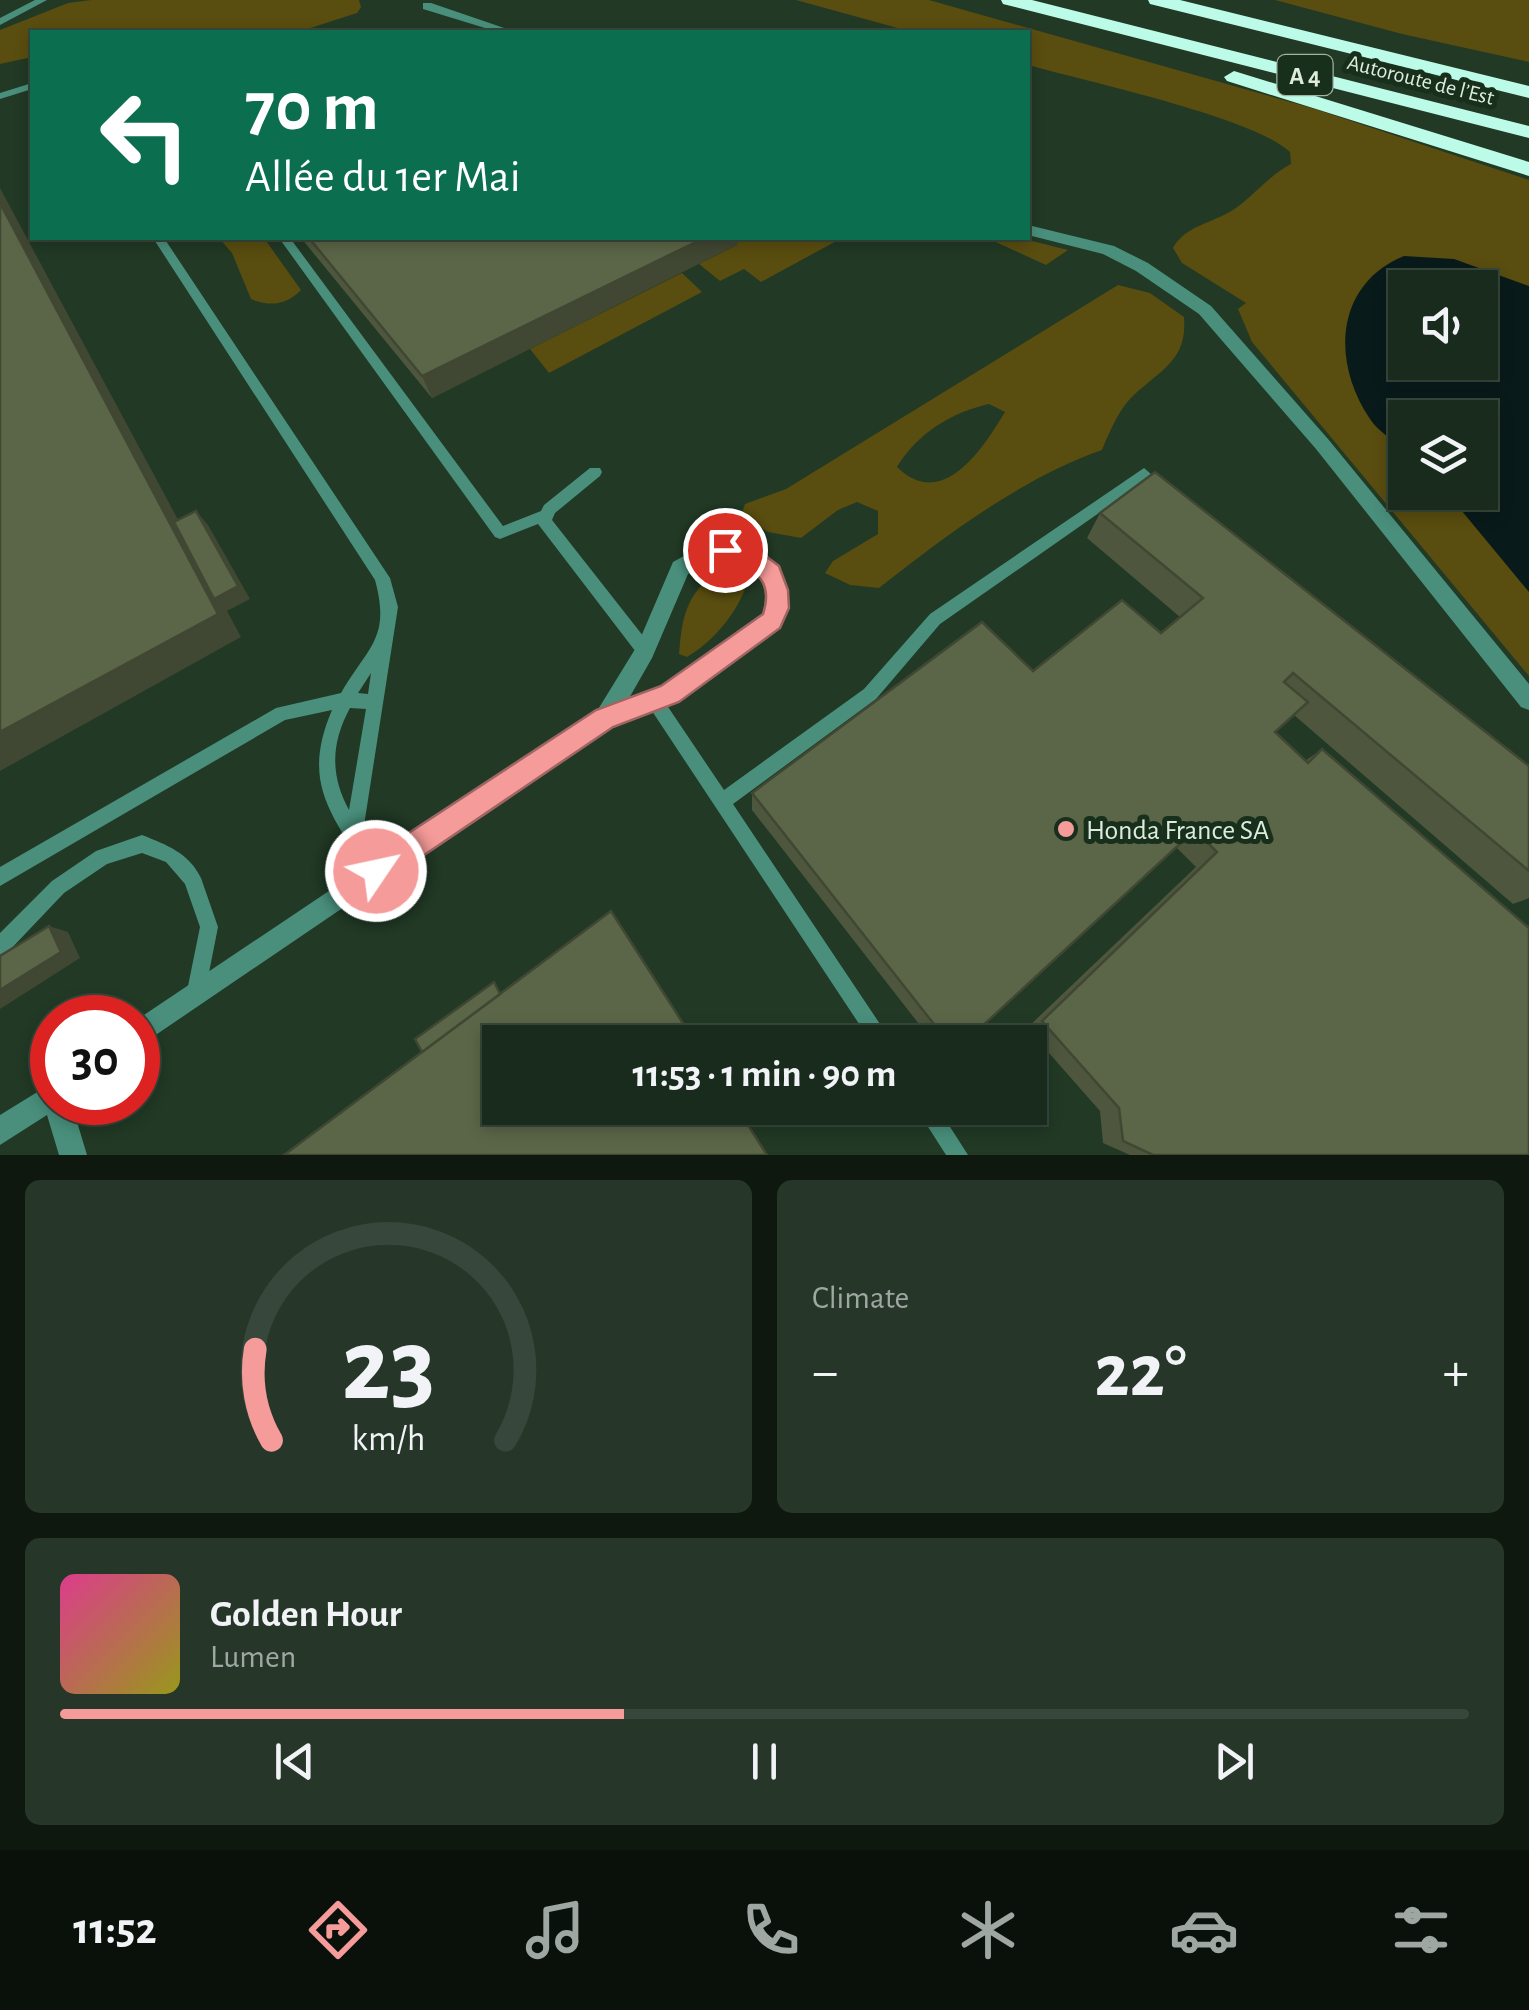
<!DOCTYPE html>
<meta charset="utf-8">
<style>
:root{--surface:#192b1c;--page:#263729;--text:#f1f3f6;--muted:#9fa7a3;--line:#37473b;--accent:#f59b99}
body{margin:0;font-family:"Alegreya Sans",sans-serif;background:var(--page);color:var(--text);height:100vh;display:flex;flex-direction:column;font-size:38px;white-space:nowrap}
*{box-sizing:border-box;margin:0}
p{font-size:32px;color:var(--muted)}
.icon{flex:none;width:55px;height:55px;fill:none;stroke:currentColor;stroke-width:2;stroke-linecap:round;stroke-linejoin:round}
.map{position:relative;height:1155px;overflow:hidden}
.panel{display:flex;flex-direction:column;gap:25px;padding:25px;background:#0e180f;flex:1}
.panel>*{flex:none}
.top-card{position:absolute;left:30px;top:30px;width:1000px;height:210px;border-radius:0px;box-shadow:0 5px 15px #0003,0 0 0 2px var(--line);background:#0b6e4f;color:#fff;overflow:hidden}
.buttons{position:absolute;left:1388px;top:270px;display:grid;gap:20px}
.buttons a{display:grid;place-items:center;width:110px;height:110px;border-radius:0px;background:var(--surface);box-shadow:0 5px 15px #0003,0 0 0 2px var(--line);font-size:50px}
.speed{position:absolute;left:30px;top:995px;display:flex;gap:20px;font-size:50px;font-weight:700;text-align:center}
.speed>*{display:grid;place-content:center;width:130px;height:130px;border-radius:50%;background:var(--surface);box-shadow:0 5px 15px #0003,0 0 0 2px var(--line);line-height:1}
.speed .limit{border:15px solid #d22;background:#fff;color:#111}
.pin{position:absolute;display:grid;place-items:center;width:85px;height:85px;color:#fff;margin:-42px;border:5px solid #fff;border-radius:50%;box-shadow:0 2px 10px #0007}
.me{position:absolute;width:110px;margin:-55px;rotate:56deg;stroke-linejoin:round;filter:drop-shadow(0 0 8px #0008)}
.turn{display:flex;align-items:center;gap:35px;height:210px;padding:0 50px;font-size:45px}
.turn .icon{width:130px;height:130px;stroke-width:2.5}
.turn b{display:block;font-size:70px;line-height:85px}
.big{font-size:75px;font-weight:600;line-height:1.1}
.panel .card{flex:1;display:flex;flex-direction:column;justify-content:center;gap:15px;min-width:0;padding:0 35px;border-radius:15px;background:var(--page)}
.panel .dial{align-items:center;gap:0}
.dial svg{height:260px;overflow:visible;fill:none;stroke:var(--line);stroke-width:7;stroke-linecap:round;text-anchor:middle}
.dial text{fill:var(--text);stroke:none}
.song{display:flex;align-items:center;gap:30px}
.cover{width:120px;height:120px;border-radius:15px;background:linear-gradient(135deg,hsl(330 70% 55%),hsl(60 70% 35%))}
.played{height:10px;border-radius:5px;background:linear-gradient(90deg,var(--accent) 40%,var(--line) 40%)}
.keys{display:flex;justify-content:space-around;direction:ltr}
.heat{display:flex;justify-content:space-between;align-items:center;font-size:55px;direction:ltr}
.panel .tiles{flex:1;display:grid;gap:25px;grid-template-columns:1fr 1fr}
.card:last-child{grid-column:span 2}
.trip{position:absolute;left:482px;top:1025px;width:565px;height:100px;border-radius:0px;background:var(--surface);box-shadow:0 5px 15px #0003,0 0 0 2px var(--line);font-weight:600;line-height:100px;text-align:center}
.tab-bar{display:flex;height:160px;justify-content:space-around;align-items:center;background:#0a110b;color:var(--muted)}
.tab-bar .icon{width:70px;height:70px}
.tab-bar .active{color:var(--accent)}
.tab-bar b{font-size:45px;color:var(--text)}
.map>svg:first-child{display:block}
.green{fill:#594d0f;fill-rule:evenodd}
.water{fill:#091a1a;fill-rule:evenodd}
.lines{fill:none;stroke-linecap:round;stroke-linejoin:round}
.service{fill:#498f7c;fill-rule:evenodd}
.minor{fill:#498f7c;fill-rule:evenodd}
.motorway{fill:#bcfbe7;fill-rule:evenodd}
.wall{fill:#4e573d}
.shaded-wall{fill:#404732}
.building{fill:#5b6547;stroke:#404732;stroke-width:2.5}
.route{fill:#f59b99;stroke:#9f6563;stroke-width:2.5}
.poi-dot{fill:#f59b99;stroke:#172f1b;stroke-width:4}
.labels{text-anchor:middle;stroke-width:10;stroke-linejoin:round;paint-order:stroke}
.far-street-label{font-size:22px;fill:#ddecdf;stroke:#172f1b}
.shield{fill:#172f1b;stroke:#a2b3a4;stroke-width:2.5}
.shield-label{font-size:25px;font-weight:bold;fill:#ddecdf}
.poi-label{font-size:28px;fill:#ddecdf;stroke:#172f1b;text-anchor:start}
</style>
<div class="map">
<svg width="1529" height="1155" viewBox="0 0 1529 1155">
<rect width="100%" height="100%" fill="#213925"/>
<!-- green -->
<g class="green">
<polygon points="91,0 359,0 361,7 357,13 298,32 32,32 32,57 0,64 0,30 68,3"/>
<path d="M796 0H929L1315 109 1529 180V676L1252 342 1238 309 1246 303 1182 263 1173 248C1185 226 1212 223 1233 210 1254 196 1268 176 1291 164L1290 152C1253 117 1084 81 1028 65V32H912ZM1405 288H1480V362H1405ZM1405 418H1480V492H1405Z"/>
<polygon points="1275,0 1529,0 1529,62 1402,34"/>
<path d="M219 238H264L301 290C287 305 269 307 251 299L232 253Z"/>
<polygon points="730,238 842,238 761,282 744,269 720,281 699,264 737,245"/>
<polygon points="987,238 1020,238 1068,250 1046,265"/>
<polygon points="682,273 702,292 549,373 530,349"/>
<path d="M1118 285 1150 293 1184 317C1188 363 1157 371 1129 400 1117 414 1109 433 1102 450 1020 479 947 535 879 588L850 585 825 573 833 561 878 534V511L857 502 838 510 801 538 768 532 741 516 745 504 786 489ZM989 404 1005 412C983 448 943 512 897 467 918 433 950 413 989 404Z"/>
<path d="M726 568 748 582C736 614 716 639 687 657L679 654C682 613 688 588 726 568Z"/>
</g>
<!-- water -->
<path class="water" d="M1404 256 1454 259 1529 286V592L1447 493 1480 492V418H1405V450C1394 441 1378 431 1370 419 1331 362 1335 284 1404 256ZM1405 288H1480V362H1405Z"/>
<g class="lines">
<!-- service -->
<g class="service">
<polygon points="35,0 47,0 0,25 0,18"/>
<polygon points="32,83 32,89 0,99 0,93"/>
<path d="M153 238H164L390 578 398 607 363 832 385 871 382 877 376 880 370 877C333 815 300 785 332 710L285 720 0 886V867L276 708 341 693C368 646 391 639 375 580ZM371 673 368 694 358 693ZM350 708 366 709 349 810C330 775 331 743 350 708Z"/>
<polygon points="279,238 290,238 503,526 541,511 544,505 590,468 600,468 602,472 600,476 555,513 552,520 651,646 653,651 651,656 645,658 639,656 538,524 500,539 495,537"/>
<polygon points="1144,468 1151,474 1149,478 940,624 876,699 733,804 892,1042 871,1042 648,705 646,700 648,695 654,693 660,695 724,790 864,689 930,614"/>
<path d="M142 835C167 845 189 853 201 878L218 927 204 998 197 1001 190 998 187 991 200 927 185 884 166 862 142 853 107 864 64 893 7 953 0 955V933L52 881 96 851Z"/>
<polygon points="916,1108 938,1108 968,1155 946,1155"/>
</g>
<!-- minor -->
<g class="minor">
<polygon points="423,3 431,3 516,32 498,32 423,9"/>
<polygon points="1028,225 1114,246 1148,263 1211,306 1328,439 1529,684 1529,710 1521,707 1316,449 1199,314 1136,271 1103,254 1028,235"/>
<path d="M742 542 767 558 782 580 787 599 779 627 678 701 612 725 138 1047V1019L597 711 637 646 673 562 704 545ZM739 558C760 573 771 589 764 615L663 687 628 700 652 658 688 574 708 561Z"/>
<polygon points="52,1083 52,1102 71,1102 87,1155 59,1155 47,1115 0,1145 0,1115"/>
</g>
<!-- motorway -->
<g class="motorway">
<polygon points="1001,0 1032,0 1529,126 1529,138 1003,4"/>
<polygon points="1148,0 1180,0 1529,86 1529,98 1150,4"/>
<polygon points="1234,71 1529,162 1529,176 1227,81 1224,77"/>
</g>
</g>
<!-- wall -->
<g class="wall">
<polygon points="301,238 738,238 738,244 432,398"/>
<polygon points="1100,513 1529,766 1529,898 1513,904 1294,715 1275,732 1305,761 1322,749 1529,1155 1130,1155 1103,1143 1100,1111 1027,1028 1196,867 1176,847 965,1042 933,1042 752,810 752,793 1033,671 1161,633 1180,617 1087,538"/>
</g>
<!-- shaded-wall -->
<g class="shaded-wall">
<polygon points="0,188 219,596 196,511 208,525 250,599 227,611 241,637 0,771"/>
<polygon points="704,238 738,238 738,244 432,398 422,376"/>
<polygon points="49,926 68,932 80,958 0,1009 0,990"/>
</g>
<!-- building -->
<g class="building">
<polygon points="0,203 218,614 0,732"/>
<polygon points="309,238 704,238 422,376"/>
<polygon points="1155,472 1529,766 1529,871 1293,673 1284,682 1308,702 1275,732 1308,763 1322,749 1529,928 1529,1155 1153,1155 1123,1141 1119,1108 1042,1021 1217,852 1195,830 965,1042 948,1042 752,793 982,622 1033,671 1122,600 1161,633 1203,598 1100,513"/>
<polygon points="196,511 238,586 214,599 174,522"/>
<polygon points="611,911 695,1042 500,1042 500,1108 737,1108 767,1155 284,1155"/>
<polygon points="49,926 61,952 0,990 0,956"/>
<polygon points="494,982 500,994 422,1052 415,1039"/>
</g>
<!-- route -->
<path class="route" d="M725 541 750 544 779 566 788 590 789 608 780 628 679 702 613 727 386 881 376 885 366 881 362 871 366 861 596 710 661 686 763 614C776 574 746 566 717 557L714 550 717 544Z"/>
<!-- markers -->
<circle class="poi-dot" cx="1066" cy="829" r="10"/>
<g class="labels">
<!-- far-street labels -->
<g class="far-street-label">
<text transform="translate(1421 79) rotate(14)" y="8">Autoroute de l’Est</text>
</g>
<!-- shield labels -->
<rect class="shield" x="1277.5" y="55" width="55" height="40" rx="8"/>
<g class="shield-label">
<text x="1305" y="84">A 4</text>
</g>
<!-- poi labels -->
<g class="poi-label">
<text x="1086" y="839">Honda France SA</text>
</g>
</g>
</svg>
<div class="buttons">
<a><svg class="icon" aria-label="sound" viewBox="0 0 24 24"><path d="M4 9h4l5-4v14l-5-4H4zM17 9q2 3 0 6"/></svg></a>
<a><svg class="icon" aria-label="layers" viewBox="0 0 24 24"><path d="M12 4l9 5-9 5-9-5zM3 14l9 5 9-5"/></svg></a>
</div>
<div class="speed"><div class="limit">30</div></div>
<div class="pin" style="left:725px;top:550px;background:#d93025"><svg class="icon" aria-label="arrive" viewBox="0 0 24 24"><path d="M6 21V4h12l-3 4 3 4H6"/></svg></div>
<svg class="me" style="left:376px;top:871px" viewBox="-20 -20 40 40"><circle r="17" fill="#f59b99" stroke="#fff" stroke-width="3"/><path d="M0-11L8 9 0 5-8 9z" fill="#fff"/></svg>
<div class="trip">11:53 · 1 min · 90 m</div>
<div class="top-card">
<div class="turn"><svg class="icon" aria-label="left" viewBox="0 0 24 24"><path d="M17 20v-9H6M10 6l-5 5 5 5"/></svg><div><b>70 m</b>Allée du 1er Mai</div></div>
</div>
</div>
<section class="panel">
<div class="tiles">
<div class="card dial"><svg viewBox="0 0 100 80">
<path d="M14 69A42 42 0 1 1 86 69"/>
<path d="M14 69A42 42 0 0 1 9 41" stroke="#f59b99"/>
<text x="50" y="56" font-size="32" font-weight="700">23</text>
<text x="50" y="72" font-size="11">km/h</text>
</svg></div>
<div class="card"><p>Climate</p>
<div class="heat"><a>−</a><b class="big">22°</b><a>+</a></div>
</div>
<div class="card">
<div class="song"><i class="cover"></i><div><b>Golden Hour</b><p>Lumen</p></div></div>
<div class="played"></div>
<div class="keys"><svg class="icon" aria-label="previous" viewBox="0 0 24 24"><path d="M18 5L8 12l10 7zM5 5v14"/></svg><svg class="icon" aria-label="pause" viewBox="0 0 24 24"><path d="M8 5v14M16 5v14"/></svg><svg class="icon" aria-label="next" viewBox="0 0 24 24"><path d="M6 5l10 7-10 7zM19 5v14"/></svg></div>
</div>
</div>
</section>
<nav class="tab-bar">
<b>11:52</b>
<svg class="icon active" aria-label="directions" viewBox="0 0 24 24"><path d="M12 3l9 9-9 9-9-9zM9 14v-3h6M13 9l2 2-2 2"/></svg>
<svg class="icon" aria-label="music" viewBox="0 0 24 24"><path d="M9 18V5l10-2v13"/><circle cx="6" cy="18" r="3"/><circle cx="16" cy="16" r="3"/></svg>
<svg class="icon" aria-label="phone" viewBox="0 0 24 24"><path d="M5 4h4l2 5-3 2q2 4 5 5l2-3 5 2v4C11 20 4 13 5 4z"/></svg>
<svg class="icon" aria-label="climate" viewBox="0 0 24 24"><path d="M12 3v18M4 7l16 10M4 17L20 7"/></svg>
<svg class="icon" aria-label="car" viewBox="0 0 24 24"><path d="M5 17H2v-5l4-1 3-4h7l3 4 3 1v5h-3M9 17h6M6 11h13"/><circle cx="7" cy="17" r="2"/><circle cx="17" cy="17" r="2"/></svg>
<svg class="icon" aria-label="filters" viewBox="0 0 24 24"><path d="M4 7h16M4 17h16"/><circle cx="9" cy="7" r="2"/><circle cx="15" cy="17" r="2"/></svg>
</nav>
